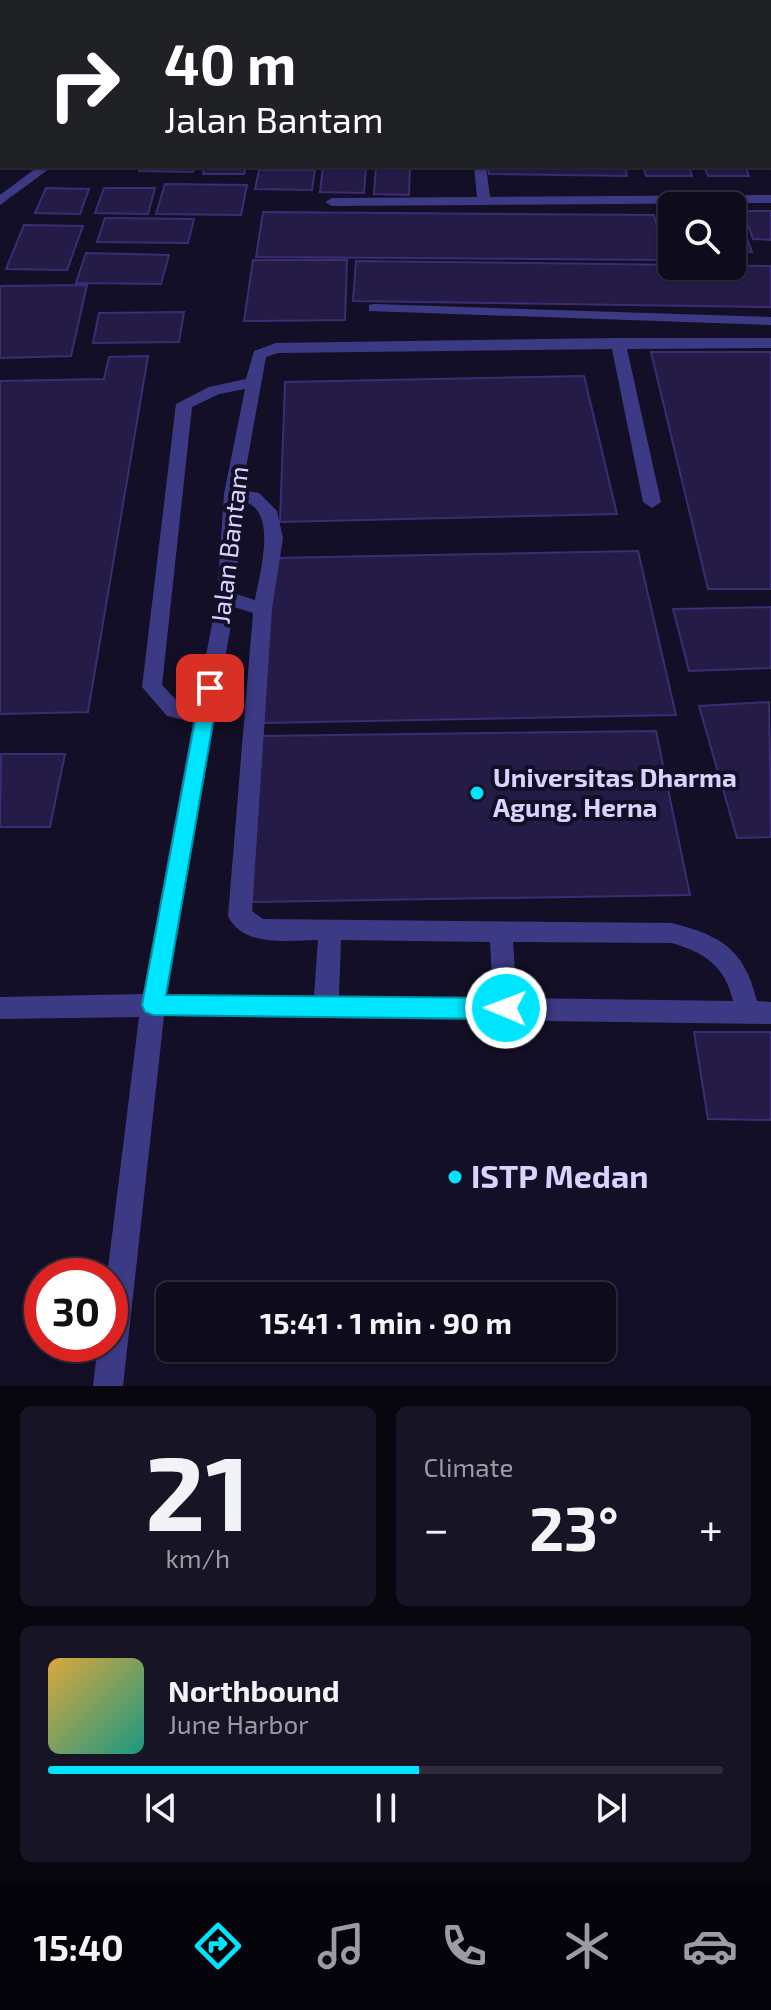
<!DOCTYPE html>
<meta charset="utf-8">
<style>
:root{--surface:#0e0b1c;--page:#171425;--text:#f1f3f6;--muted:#9b9ba3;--line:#2e2b3b;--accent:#00e5ff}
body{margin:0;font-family:"Exo 2",sans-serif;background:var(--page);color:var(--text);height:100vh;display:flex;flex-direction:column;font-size:30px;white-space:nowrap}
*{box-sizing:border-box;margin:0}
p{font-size:26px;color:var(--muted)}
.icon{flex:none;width:44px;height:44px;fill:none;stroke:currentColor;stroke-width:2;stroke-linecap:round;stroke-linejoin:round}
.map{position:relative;height:1386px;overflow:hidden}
.side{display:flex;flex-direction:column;gap:20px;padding:20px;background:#08060f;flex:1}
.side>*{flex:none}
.top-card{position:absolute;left:0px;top:0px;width:772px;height:168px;box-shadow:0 2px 6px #0004,0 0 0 2px var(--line);background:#202124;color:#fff;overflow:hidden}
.controls{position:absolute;left:658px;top:192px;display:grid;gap:16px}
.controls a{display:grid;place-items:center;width:88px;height:88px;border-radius:12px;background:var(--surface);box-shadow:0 2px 6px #0004,0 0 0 2px var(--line);font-size:40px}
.speed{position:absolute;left:24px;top:1258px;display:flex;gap:16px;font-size:40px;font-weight:700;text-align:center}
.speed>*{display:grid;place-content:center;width:104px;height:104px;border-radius:50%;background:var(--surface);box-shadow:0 2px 6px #0004,0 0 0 2px var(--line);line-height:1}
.speed .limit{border:12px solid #d22;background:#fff;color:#111}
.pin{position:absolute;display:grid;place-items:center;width:68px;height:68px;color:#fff;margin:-34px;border-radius:16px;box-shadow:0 4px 12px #0006}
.me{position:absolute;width:88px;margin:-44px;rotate:271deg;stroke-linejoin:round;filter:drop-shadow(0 0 6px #0008)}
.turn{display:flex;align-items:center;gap:28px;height:168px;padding:0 32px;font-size:36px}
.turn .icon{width:104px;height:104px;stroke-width:2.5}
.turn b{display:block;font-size:56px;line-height:68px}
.big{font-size:60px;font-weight:700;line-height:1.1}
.side .tile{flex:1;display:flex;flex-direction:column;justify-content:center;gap:12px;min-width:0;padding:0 28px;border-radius:12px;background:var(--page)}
.side .dial{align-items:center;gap:0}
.dial b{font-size:104px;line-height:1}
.song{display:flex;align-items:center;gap:24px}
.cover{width:96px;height:96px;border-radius:12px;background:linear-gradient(135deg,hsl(40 70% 55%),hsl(170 70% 35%))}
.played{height:8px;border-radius:4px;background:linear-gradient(90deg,var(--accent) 55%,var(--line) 55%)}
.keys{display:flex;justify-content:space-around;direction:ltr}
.heat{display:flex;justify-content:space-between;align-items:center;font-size:44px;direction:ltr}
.side .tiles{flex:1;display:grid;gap:20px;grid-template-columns:1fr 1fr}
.tile:last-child{grid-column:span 2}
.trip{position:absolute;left:156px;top:1282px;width:460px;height:80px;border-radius:12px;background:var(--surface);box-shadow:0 2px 6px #0004,0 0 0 2px var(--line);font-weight:700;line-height:80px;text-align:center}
.tabs{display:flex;height:128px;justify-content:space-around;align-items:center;background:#06040b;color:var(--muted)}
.tabs .icon{width:56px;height:56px}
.tabs .active{color:var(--accent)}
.tabs b{font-size:36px;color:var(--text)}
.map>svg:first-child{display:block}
.building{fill:#241b47;stroke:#3b2d73;stroke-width:2}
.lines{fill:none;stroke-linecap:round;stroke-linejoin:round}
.minor{fill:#3d3a85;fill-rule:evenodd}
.route{fill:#00e5ff;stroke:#0095a6;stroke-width:2}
.poi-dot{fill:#00e5ff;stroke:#130f26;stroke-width:3}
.labels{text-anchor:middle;stroke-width:8;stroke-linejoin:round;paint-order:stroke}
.street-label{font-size:26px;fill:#d9d4ff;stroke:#130f26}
.poi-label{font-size:26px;font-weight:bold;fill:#d9d4ff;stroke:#130f26;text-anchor:start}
.near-poi-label{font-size:32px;font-weight:bold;fill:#d9d4ff;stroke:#130f26;text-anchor:start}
</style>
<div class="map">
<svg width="771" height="1386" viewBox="0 0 771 1386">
<rect width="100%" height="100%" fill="#130f26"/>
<!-- building -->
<g class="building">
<polygon points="141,166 195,166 193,172 139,171"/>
<polygon points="205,166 246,166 244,174 203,174"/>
<polygon points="323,166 366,166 364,193 320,192"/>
<polygon points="376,166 410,166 409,195 374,194"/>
<polygon points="488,166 625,166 627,176 489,174"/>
<polygon points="643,166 689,166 692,176 646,176"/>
<polygon points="704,166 745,166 749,176 708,176"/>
<polygon points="259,170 315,170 312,190 255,189"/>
<polygon points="165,184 247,185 241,215 156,214"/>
<polygon points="46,188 89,189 80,214 35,213"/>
<polygon points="104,188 155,188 148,214 95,213"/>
<polygon points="677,204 735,204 752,252 732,252 732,206"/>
<polygon points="743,211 771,211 771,240 753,239"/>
<polygon points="263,212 654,215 665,260 256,257"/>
<polygon points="105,218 194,219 188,243 97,242"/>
<polygon points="24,225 83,226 67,270 6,269"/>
<polygon points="86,253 169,255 161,284 76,283"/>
<polygon points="253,260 347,260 345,320 244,321"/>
<polygon points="356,261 771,266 771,307 353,301"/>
<polygon points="87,285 71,356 0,358 0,286"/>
<polygon points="184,312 179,342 93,343 99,313"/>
<polygon points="651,352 771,352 771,589 708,589"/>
<polygon points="148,356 88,712 0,714 0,381 104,379 109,357"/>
<polygon points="584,376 617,514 280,522 285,382"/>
<polygon points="638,551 676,715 263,723 272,558"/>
<polygon points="771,607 771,668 689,671 673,609"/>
<polygon points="769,702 771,837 737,838 699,706"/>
<polygon points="656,731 690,895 249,902 260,736"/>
<polygon points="1,754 65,754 50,827 0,827"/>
<polygon points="694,1032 771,1032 771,1120 708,1119"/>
</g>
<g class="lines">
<!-- minor -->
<g class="minor">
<rect x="0" y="57" width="2" height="6"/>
<rect x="770" y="57" width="1" height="6"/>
<polygon points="39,166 53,166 0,205 0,195"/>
<polygon points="474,166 486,166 490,197 771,195 771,203 332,206 325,202 332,198 477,197"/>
<polygon points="374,304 771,317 771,325 369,311 369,305"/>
<path d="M618 338H771V348L627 349 661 502 652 508 643 502 612 349 278 353 266 357 242 490 259 493 277 511 283 538 272 609 252 911 263 919 672 923C722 936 744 949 757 1001L771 1002V1024L164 1016 123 1386H93L98 1344H110V1276H107L139 1017 0 1019V997L143 994 193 722 167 716 142 687 176 404 209 387 246 379 254 351 276 343ZM245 389 224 494 217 598 196 707 180 704 162 685 192 407 219 394ZM241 501C280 507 259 575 255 600L236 594ZM234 607 253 613 228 916C243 948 289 940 318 940L314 996 167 994ZM341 940 490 942 493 998 339 996ZM513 942 672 943C705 953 725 966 733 1001L517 998Z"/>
</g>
</g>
<!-- route -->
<polygon class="route" points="210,681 219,688 166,995 506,998 513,1001 517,1008 513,1016 506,1019 153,1015 145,1012 142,1005 201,688"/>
<!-- markers -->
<g class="poi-dot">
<circle cx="477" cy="793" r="8"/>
<circle cx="455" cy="1177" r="8"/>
</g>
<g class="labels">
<!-- street labels -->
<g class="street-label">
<text transform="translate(230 545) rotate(-83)" y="9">Jalan Bantam</text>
</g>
<!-- poi labels -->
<g class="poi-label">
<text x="493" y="787">Universitas Dharma<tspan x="493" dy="30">Agung. Herna</tspan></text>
</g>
<!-- near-poi labels -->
<g class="near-poi-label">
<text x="471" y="1188">ISTP Medan</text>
</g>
</g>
</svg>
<div class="controls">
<a><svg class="icon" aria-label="search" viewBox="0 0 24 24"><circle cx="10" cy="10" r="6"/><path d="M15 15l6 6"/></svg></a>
</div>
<div class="speed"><div class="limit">30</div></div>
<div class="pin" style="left:210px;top:688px;background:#d93025"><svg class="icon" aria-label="arrive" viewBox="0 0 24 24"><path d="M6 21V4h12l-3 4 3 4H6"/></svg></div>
<svg class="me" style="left:506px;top:1008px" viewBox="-20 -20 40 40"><circle r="17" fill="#00e5ff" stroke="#fff" stroke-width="3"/><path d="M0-11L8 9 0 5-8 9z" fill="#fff"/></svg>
<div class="trip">15:41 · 1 min · 90 m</div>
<div class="top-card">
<div class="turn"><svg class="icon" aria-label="right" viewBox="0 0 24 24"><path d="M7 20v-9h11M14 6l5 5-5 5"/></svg><div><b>40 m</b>Jalan Bantam</div></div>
</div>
</div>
<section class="side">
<div class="tiles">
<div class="tile dial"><b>21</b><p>km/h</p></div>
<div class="tile"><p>Climate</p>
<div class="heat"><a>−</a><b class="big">23°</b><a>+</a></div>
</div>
<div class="tile">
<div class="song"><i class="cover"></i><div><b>Northbound</b><p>June Harbor</p></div></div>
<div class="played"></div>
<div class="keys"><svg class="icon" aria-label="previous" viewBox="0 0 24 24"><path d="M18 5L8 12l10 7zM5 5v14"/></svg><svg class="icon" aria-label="pause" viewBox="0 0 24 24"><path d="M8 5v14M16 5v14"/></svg><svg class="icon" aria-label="next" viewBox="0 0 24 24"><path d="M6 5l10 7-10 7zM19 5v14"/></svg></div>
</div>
</div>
</section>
<nav class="tabs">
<b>15:40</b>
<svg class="icon active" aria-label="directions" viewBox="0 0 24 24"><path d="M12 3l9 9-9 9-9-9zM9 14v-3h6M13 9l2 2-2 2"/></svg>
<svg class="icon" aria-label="music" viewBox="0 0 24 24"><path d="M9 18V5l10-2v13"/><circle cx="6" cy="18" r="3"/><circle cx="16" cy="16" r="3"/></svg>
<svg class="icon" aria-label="phone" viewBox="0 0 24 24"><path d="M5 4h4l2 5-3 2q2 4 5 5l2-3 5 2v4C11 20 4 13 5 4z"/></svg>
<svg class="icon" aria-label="climate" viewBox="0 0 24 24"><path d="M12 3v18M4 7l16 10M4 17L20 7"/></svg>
<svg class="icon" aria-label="car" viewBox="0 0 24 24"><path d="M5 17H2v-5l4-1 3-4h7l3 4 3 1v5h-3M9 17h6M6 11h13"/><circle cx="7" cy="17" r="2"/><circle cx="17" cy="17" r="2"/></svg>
</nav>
